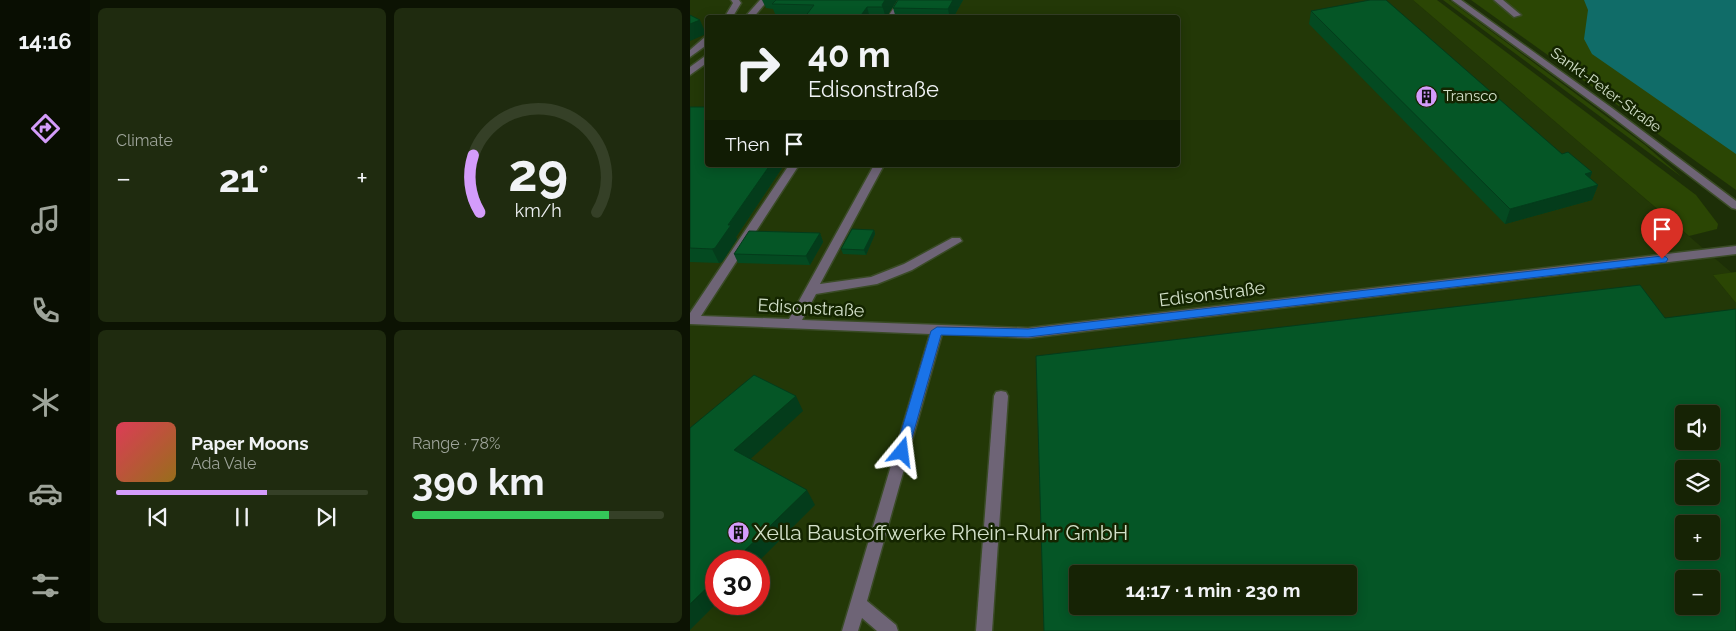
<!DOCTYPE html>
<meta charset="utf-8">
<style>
:root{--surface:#162305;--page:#1f2b0f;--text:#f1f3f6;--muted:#9ea49a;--line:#354027;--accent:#d49cfb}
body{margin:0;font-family:Raleway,sans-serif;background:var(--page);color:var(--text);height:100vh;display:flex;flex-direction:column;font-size:19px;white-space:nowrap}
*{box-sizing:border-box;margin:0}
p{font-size:16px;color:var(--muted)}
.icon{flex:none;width:28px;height:28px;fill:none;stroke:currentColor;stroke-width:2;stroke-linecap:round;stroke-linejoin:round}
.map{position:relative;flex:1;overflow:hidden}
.drawer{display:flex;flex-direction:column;gap:8px;padding:8px;background:#0c1303;width:600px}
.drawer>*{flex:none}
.top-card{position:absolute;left:15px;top:15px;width:475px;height:152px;border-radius:5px;box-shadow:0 2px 12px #0003,0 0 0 1px var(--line);background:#162305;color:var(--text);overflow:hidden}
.buttons{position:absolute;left:985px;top:405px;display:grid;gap:10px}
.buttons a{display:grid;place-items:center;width:45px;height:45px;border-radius:5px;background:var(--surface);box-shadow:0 2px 12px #0003,0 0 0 1px var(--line);font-size:25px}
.speed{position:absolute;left:15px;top:550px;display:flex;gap:10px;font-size:25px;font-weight:700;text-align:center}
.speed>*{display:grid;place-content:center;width:65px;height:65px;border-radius:50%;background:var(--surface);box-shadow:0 2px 12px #0003,0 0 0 1px var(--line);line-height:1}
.speed .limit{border:8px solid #d22;background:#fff;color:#111}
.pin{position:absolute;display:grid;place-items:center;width:42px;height:42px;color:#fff;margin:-51px -21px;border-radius:50% 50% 50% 0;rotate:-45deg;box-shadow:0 0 5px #0007}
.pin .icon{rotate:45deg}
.me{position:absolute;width:55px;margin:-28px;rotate:16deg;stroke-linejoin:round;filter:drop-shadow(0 0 4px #0008)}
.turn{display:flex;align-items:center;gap:18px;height:105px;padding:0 20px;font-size:22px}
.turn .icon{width:65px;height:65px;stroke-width:2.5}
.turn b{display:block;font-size:35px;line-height:42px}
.then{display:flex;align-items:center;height:48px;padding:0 20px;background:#0003;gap:10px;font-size:19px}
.big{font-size:38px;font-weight:700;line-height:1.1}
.drawer .widget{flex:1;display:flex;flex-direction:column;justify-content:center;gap:8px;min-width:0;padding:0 18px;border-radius:8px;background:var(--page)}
.drawer .dial{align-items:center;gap:0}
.dial svg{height:130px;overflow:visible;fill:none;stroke:var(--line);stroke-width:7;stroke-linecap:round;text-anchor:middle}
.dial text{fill:var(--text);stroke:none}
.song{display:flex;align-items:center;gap:15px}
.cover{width:60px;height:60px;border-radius:8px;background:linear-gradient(135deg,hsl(350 70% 55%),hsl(40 70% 35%))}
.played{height:5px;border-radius:2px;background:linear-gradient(90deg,var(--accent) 60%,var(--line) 60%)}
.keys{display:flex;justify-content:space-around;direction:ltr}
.heat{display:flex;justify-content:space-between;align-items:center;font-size:28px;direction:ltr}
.charge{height:8px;border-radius:4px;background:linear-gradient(90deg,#34c759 78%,var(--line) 0)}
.drawer .tiles{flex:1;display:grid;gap:8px;grid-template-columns:repeat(2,1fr)}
.trip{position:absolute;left:379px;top:565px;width:288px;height:50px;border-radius:5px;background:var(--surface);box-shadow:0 2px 12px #0003,0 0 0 1px var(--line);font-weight:700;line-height:50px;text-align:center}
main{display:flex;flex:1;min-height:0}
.tab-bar{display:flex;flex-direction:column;width:90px;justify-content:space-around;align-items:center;background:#090e02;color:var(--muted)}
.tab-bar .icon{width:35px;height:35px}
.tab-bar .on{color:var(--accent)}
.tab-bar b{font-size:22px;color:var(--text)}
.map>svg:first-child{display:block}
.built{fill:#233807;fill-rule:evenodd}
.green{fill:#2b4604}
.water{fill:#106c68}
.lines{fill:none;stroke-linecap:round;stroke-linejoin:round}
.minor-casing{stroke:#3a4b26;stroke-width:3}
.minor{fill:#6e6476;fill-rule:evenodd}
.wall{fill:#044a21}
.shaded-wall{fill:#043c1b}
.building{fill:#055626;stroke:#043c1b;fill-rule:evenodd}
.route{fill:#1a73e8;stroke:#114b97}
.labels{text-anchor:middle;stroke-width:5;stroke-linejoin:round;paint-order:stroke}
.far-street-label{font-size:15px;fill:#d3e0c9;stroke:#142500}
.far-poi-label{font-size:15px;fill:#d3e0c9;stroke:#142500;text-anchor:start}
.street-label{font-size:18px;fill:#d3e0c9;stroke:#142500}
.near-poi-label{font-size:21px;fill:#d3e0c9;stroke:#142500;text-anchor:start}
</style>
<main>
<nav class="tab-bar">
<b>14:16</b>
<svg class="icon on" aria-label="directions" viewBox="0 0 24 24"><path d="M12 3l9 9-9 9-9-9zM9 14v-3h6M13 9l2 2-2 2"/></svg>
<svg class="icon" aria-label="music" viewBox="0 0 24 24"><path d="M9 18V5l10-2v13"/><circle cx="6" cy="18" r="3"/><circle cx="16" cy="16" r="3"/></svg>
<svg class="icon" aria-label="phone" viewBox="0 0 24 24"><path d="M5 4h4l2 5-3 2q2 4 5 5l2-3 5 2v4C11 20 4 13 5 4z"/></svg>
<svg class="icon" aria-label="climate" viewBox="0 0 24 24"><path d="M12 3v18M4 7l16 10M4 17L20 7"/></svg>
<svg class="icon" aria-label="car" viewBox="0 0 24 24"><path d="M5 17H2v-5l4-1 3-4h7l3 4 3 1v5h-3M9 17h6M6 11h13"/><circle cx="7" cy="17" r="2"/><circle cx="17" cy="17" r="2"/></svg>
<svg class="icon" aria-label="filters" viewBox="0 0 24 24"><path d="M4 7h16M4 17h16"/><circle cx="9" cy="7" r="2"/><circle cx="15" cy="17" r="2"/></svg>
</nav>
<section class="drawer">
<div class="tiles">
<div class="widget"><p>Climate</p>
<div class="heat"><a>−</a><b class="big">21°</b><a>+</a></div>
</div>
<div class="widget dial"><svg viewBox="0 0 100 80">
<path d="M14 69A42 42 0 1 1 86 69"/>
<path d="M14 69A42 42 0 0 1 10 34" stroke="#d49cfb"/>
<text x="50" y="56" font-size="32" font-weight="700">29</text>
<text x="50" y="72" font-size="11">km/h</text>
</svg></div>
<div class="widget">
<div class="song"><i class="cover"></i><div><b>Paper Moons</b><p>Ada Vale</p></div></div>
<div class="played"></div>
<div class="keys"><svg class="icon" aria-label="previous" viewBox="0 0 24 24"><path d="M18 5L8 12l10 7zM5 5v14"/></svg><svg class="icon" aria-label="pause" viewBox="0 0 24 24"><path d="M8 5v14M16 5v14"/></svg><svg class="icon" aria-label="next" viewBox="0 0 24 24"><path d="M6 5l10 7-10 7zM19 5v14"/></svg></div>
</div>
<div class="widget"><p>Range · 78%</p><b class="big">390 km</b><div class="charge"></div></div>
</div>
</section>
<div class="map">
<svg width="1046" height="631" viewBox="0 0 1046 631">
<rect width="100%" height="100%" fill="#1d2f07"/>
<!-- built -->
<path class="built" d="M0 0H723L1042 273 1023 275 1046 303V631H0ZM18 18H488V165H18ZM994 414H1021V441H994ZM994 469H1021V496H994ZM994 524H1021V551H994ZM26 561H69V604H26ZM388 574H658V606H388ZM994 579H1021V606H994Z"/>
<!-- green -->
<g class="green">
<polygon points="723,0 747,0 1006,195 1028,224 1027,229 999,236"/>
<polygon points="753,0 759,0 955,145 993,178"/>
<polygon points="781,0 1046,0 1046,190"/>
<polygon points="1046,272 1046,303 1023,275"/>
</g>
<!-- water -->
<polygon class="water" points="894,0 1046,0 1046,154 902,54 894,39 898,10"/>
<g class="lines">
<defs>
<g id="minor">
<polygon points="41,0 49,0 51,3 42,18 34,18 43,3"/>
<polygon points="70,0 78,0 63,18 54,18"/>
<polygon points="209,0 217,0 206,18 197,18"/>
<polygon points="762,0 771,0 922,108 1046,201 1046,209 1042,208 916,112"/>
<polygon points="804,0 813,0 831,15 824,17"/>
<polygon points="15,37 18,37 18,44 0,57 0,50"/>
<polygon points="18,54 18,62 0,75 0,67"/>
<polygon points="99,165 109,165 11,316 99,319 184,165 194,165 130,284 181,277 214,264 262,238 270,238 272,241 222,270 187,284 126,294 112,320 338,328 1046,246 1046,254 338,338 252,334 177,601 206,625 208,631 187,631 172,618 168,631 152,631 240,334 0,324 0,313"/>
<polygon points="311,391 316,392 318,396 302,631 286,631 304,396 306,392"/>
</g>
</defs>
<!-- minor casing -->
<use href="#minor" class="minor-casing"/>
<!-- minor -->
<use href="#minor" class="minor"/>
</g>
<!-- wall -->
<g class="wall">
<polygon points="72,0 207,0 196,18 114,18 86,16 83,9 76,8"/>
<polygon points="208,0 273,0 263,18 206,18 203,8"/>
<polygon points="621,11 872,154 902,172 900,178 908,185 902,200 815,224 619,24"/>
<polygon points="0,107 18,165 94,165 46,237 47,239 32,262 29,263 0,262"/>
<polygon points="184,230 185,234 176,255 153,254 151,249"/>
<polygon points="130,233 133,242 120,265 48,263 44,254"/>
</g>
<!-- shaded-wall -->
<g class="shaded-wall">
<polygon points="195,0 207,0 196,18 192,5"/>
<polygon points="263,0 273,0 263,18 260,18 258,9"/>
<polygon points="177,7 180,18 169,18"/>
<polygon points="10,20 16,34 0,41 0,24"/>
<polygon points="80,165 94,165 46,237 47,239 32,262 29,263 22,249"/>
<polygon points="902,172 897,187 895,174"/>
<polygon points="908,185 902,200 815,224 820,209"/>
<polygon points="184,230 185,234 176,255 174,250"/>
<polygon points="130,233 133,242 120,265 116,256"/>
<polygon points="106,396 113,411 54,465 44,450"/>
<polygon points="117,490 125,505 69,561 44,561"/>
<polygon points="26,579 26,604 0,630 0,604"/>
</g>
<!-- building -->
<g class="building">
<polygon points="86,0 195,0 192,5 193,7 177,7 169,18 114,18 124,5 82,4"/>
<polygon points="208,0 263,0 258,9 203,8"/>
<polygon points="680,0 696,0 872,154 878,152 902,172 895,174 908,185 820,209 621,11"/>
<polygon points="0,15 10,20 0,24"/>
<polygon points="0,107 18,107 18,165 80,165 38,225 41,225 25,248 22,249 0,248"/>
<polygon points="162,229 184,230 174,250 151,249"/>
<polygon points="59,231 130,233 116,256 44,254"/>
<path d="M950 285 975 318 1046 309V631H354L346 356ZM994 414H1021V441H994ZM994 469H1021V496H994ZM994 524H1021V551H994ZM388 574H658V606H388ZM994 579H1021V606H994Z"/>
<polygon points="64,375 106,396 44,450 117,490 44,561 26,561 26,579 0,604 0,428"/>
</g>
<!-- route -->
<polygon class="route" points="972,256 976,257 978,259 976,262 338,337 251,335 218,452 216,456 212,457 207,456 205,452 241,331 247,327 338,329"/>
<!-- icons -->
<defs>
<symbol id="building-disc" viewBox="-11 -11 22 22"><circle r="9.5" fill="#d49cfb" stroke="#142500"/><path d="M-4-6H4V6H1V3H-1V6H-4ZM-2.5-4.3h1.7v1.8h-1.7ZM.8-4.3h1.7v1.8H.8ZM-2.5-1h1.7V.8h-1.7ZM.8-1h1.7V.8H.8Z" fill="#111"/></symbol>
</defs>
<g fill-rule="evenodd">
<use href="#building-disc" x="724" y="84" width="25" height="25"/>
<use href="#building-disc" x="36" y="520" width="25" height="25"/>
</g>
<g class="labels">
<!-- far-street labels -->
<g class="far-street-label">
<text transform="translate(916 90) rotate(36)" y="5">Sankt-Peter-Straße</text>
</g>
<!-- far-poi labels -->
<g class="far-poi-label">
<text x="753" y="101">Transco</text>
</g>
<!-- street labels -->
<g class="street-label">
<text transform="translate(522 294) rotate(-7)" y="6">Edisonstraße</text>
<text transform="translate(121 308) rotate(3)" y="6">Edisonstraße</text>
</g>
<!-- near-poi labels -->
<g class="near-poi-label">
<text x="64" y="540">Xella Baustoffwerke Rhein-Ruhr GmbH</text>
</g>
</g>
</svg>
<div class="buttons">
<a><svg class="icon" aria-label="sound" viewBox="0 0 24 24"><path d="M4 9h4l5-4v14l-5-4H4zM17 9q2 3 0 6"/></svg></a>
<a><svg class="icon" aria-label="layers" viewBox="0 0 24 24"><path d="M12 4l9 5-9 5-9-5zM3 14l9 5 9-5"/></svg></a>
<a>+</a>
<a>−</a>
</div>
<div class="speed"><div class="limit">30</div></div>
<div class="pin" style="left:972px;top:259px;background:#d93025"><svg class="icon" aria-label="arrive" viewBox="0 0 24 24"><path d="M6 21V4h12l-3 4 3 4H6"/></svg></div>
<svg class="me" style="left:212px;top:452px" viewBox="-20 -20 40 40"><path d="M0-17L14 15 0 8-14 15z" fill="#1a73e8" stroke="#fff" stroke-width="4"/></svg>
<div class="trip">14:17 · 1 min · 230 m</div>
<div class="top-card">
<div class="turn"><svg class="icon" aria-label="right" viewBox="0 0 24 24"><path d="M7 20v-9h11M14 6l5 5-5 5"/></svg><div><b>40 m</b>Edisonstraße</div></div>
<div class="then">Then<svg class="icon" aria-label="arrive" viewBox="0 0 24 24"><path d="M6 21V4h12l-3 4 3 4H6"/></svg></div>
</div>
</div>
</main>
